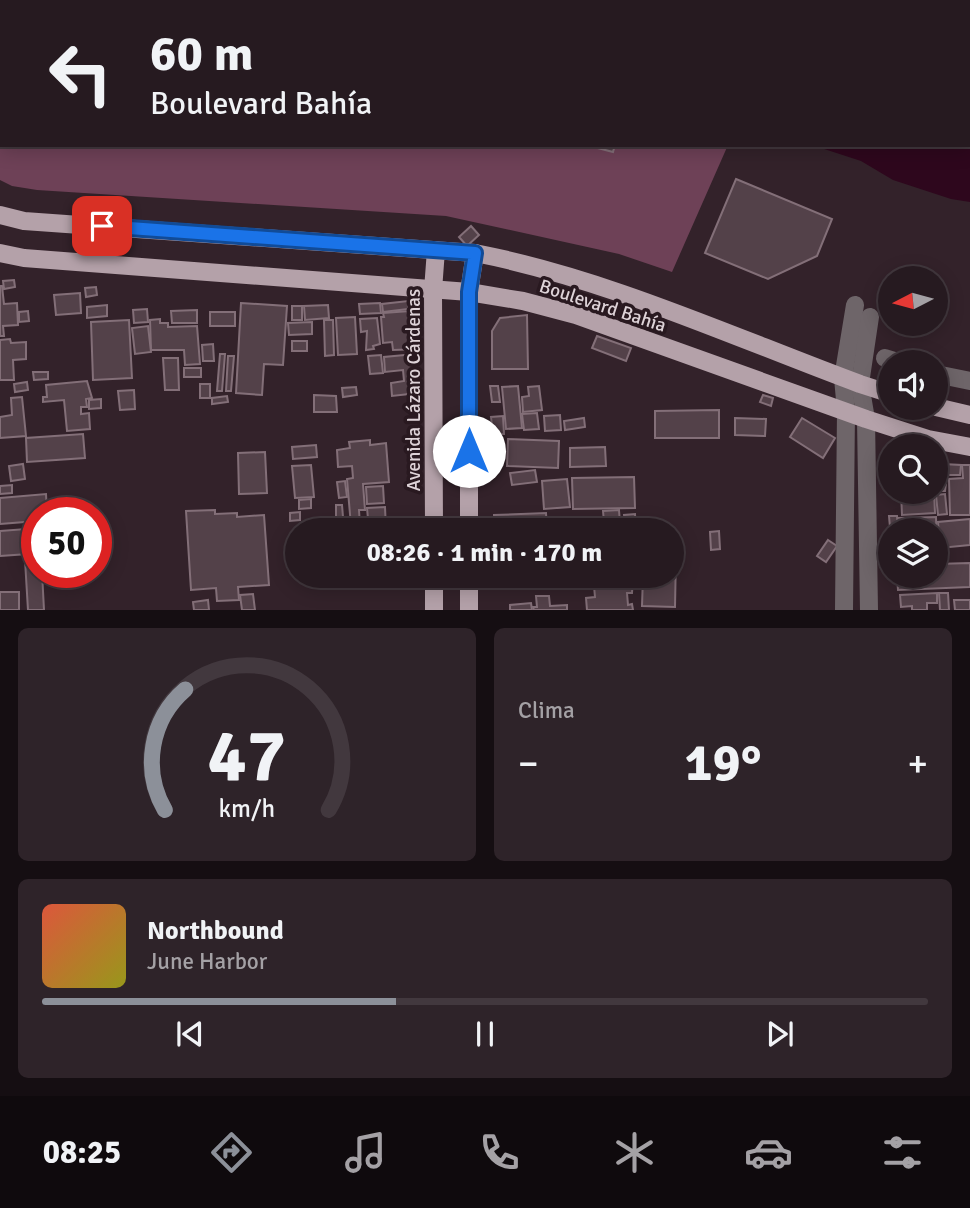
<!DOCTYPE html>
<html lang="es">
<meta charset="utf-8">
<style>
:root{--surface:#261a20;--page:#2e2329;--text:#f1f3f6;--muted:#a4a1a5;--line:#42383e;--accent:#8c9099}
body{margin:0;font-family:Signika,sans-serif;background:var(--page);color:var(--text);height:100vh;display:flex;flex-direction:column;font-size:26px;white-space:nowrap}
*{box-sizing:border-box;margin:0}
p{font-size:23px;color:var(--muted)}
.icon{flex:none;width:38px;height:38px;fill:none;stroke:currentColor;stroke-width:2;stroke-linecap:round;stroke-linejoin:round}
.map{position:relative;height:610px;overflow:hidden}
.sheet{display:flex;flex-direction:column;gap:18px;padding:18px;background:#150e12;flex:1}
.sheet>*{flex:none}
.hud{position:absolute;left:0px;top:0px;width:971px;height:147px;box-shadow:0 4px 18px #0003,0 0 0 2px var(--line);background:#261a20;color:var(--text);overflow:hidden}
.needle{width:46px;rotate:264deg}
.buttons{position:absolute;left:878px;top:266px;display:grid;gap:14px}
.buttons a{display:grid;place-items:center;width:70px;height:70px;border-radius:50%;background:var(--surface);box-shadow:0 4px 18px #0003,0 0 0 2px var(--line);font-size:35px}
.speed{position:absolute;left:21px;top:497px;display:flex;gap:14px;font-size:35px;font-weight:700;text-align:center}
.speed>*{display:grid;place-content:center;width:91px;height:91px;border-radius:50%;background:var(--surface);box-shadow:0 4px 18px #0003,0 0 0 2px var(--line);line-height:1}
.speed .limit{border:10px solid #d22;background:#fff;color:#111}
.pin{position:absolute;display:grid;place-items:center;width:60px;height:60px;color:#fff;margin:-30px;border-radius:14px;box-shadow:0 4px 10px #0006}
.me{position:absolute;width:77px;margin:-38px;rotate:0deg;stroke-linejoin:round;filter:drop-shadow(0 0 5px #0008)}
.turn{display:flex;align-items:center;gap:24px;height:147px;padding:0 35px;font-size:32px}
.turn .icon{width:91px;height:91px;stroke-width:2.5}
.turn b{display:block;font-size:49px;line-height:60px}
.big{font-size:52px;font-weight:800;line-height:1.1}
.sheet .tile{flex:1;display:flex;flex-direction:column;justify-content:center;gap:10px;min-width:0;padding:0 24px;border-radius:10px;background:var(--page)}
.sheet .dial{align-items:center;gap:0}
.dial svg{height:182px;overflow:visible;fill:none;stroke:var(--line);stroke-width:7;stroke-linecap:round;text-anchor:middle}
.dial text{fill:var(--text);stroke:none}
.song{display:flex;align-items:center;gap:21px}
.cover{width:84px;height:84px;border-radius:10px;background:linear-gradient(135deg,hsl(10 70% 55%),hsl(60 70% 35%))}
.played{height:7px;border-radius:4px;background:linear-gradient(90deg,var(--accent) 40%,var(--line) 40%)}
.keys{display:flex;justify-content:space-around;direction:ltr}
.heat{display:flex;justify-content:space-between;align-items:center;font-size:38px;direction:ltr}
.sheet .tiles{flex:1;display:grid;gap:18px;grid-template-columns:1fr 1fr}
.tile:last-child{grid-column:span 2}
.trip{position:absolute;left:285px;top:518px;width:399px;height:70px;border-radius:35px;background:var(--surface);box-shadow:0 4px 18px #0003,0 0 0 2px var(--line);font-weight:800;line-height:70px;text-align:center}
.menu{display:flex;height:112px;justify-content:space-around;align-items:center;background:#0f0a0d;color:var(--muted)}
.menu .icon{width:49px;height:49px}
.menu .current{color:var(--accent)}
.menu b{font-size:32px;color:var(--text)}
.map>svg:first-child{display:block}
.forest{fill:#6e4157}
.water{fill:#2e071d}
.building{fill:#534149;stroke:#836f78;stroke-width:2}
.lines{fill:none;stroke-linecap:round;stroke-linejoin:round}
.minor{stroke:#6e6569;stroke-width:18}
.major{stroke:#b4a1a9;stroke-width:18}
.route-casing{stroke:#114b97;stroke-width:18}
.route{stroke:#1a73e8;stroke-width:12}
.labels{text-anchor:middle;stroke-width:7;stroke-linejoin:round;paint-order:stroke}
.street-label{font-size:19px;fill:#ded3d8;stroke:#291920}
</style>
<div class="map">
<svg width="970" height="610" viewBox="0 0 970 610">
<rect width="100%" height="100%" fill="#33222a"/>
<!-- forest -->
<polygon class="forest" points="0,0 498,2 2,2 2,145 728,145 672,272 619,254 446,216 37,190 12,186 0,180"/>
<!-- water -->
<polygon class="water" points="497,0 970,0 970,202 951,199 893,180 861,161 812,145 970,145 970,2"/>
<!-- building -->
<g class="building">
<polygon points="586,145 615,145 613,152"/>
<polygon points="736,179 832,219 817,256 768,279 705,253"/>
<polygon points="471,226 479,235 467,246 459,237"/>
<polygon points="14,280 15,287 4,289 3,281"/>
<polygon points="0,286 2,286 4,304 17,303 18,325 3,326 4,336 0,336"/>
<polygon points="96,287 97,295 86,297 85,288"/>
<polygon points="80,293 81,313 56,315 54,295"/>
<polygon points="408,301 408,309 383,312 382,304"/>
<polygon points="241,303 287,306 283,365 264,364 262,395 236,393"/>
<polygon points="380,303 381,313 360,314 359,304"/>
<polygon points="107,305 107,316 87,318 87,307"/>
<polygon points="328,305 329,318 305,320 304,306"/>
<rect x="292" y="306" width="10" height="14"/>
<polygon points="147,309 148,322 134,323 133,310"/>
<polygon points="197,310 197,323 172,323 171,311"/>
<polygon points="28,311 29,321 19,322 19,312"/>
<polygon points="410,311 421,325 421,349 393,350 392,342 383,343 381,317 384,317 383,313"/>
<rect x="210" y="312" width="25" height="14"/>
<polygon points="527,315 528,369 492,369 492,331 500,318"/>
<polygon points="355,317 357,354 338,355 336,318"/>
<polygon points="377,318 380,344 373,346 374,349 366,350 367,331 361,332 360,319"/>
<polygon points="160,319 160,323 168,323 168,327 197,326 200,364 185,365 184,350 151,350 150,320"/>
<polygon points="129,320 132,378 93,380 91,322"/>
<polygon points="324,320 333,320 334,355 325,356"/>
<polygon points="312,322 312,334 289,335 288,323"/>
<polygon points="148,326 151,352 135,354 132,328"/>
<polygon points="597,336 631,348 626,361 592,348"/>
<polygon points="10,339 11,343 26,342 26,359 13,360 14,380 0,380 0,340"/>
<rect x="292" y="341" width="15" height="10"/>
<polygon points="213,344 214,361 203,361 202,345"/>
<polygon points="220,354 225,354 222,391 217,391"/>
<polygon points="415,354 418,393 392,396 391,383 404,381 403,370 385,372 384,357"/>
<polygon points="381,355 383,373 370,374 368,356"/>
<polygon points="228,356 234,356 231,391 226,391"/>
<polygon points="163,358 178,358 179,390 165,390"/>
<rect x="184" y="368" width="17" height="9"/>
<polygon points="33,372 48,372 48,379 34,380"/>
<polygon points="87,381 92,398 86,399 87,407 81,407 81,414 89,413 90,429 67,431 64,400 43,402 43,397 47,397 46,385"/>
<polygon points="27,382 28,390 15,392 14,384"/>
<rect x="200" y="384" width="10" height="14"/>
<polygon points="490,386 498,386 500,402 492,402"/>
<polygon points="518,386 522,428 506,429 502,387"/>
<polygon points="539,386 542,410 523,412 522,397 529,396 528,387"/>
<polygon points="356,387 357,395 343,397 342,388"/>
<polygon points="134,390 135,409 120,410 118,391"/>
<polygon points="314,395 336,396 337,412 314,412"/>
<polygon points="763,395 773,398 771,406 760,402"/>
<polygon points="227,396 228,402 212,404 212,398"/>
<polygon points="22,397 26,436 0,438 0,417 12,415 11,398"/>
<polygon points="101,399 101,408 89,409 89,400"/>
<polygon points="719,410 719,438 655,438 655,411"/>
<polygon points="537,413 539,429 524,430 522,414"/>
<polygon points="560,415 561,430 545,431 544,416"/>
<polygon points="503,416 504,434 493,434 491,417"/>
<polygon points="584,418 585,427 565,430 564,421"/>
<polygon points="735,418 766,419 765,436 735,435"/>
<polygon points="802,418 835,438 823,458 790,437"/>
<polygon points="83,434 85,458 27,462 26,438"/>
<polygon points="508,439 559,441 558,468 507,466"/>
<polygon points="370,440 370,445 386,443 389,482 363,484 365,510 359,510 360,525 351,526 347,479 353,478 352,466 338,467 337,450 350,448 349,442"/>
<polygon points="316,445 317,457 293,459 292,447"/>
<polygon points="605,447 606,466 570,467 570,448"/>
<polygon points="943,451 943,464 961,465 960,475 947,475 945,491 936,491 936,452"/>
<polygon points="265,452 267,493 239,494 238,453"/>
<polygon points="23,464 25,479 11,481 9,466"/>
<polygon points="311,465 314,497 295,498 292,466"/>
<polygon points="962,465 970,465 970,515 950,515 949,479 963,478"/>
<polygon points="535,470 537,482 512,485 510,473"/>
<polygon points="634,477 635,508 573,509 572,478"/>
<polygon points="567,479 570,507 544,509 542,481"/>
<polygon points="345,481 347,497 339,498 337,482"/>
<polygon points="12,485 12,493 0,494 0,486"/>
<polygon points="383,486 384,503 367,504 366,487"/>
<polygon points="901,492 934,492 935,513 902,515"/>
<polygon points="46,494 47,513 37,513 37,521 0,524 0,498"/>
<polygon points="945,494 947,514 938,515 936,495"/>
<polygon points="311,499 311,508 299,509 299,500"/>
<polygon points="336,505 342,505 343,517 336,518"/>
<polygon points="385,507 386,530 369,530 367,508"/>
<polygon points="215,510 215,514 237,513 237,517 264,515 269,585 238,587 239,600 217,601 216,588 191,590 186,511"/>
<polygon points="619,510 620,523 625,523 624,515 635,514 636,530 596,530 596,522 604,522 603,511"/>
<polygon points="300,512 300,520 290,521 290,513"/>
<polygon points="546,513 547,530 494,530 494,515"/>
<polygon points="889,516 897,516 898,530 891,530 891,539"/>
<polygon points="936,517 937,550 936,530 900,530 899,518"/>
<polygon points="970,519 970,545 940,548 938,522"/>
<polygon points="345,520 346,529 336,530 335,521"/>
<polygon points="26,529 28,554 0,556 0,531"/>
<polygon points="719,531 720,549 711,550 710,532"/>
<polygon points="828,540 837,546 826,562 817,556"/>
<polygon points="672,553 676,554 675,607 642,606 643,576 672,576"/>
<polygon points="25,560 37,560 37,572 42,572 44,610 28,610"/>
<polygon points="970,563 970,587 898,590 897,576 936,576 936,564"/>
<polygon points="501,576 520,576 520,582 502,584"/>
<polygon points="526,576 541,576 541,582 527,583"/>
<polygon points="561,576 590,576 591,583 561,584"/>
<polygon points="596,576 633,576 632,593 627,593 628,605 632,604 633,610 587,610 586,598 595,597 594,586 600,586"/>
<rect x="0" y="592" width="19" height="18"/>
<polygon points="937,593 937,603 927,603 927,610 912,610 912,606 901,607 900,595"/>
<polygon points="939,593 948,593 949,610 940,610"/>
<polygon points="253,594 255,610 242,610 240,595"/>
<polygon points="536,596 549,596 550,606 567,605 567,610 534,610 533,607 537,607"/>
<polygon points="208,600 209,610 194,610 193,602"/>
<polygon points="954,600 970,600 970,610 955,610"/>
<polygon points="531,603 532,610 510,610 510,605"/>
</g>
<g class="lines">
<!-- minor -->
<g class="minor">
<polyline points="885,358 898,362"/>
<polyline points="936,374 970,381"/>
<polyline points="844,610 846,411 843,378 855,305"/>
<polyline points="869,610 866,419 860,384 870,317"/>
</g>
<!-- major -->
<g class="major">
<path d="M0 215 24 221 475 253C608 279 733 337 860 384L891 394"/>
<polyline points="0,253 24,258 469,292 523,301 576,315 866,419 928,439 970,447"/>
<polyline points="936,407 970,415"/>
<polyline points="434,530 433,290 436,250"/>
<polyline points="469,530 469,292 475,253"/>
<polyline points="434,576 434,610"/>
<polyline points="469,576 469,610"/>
</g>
</g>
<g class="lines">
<defs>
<polyline id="route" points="102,226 475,253 469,292 469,451"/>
</defs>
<!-- route casing -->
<use href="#route" class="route-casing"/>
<!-- route -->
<use href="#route" class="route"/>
</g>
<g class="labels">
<!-- street labels -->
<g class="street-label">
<text transform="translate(603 305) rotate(18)" y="7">Boulevard Bahía</text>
<text transform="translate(413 390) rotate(-90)" y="7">Avenida Lázaro Cárdenas</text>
</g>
</g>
</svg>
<div class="buttons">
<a><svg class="needle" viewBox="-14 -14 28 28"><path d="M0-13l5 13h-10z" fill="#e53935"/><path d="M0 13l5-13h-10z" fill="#a4a1a5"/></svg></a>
<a><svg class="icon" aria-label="sound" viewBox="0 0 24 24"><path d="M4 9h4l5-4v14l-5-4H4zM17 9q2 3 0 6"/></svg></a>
<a><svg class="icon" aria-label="search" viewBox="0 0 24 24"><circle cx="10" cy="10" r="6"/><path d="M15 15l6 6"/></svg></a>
<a><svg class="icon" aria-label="layers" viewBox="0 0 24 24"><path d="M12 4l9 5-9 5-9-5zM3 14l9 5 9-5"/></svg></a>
</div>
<div class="speed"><div class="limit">50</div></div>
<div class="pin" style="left:102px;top:226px;background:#d93025"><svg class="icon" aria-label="arrive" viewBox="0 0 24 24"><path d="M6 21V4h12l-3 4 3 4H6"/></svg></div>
<svg class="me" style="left:469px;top:451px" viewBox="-20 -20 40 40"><circle r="19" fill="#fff"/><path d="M0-13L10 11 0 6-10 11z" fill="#1a73e8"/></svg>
<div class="trip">08:26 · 1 min · 170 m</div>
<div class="hud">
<div class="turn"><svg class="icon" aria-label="left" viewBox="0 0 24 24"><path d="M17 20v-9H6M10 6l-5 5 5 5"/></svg><div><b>60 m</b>Boulevard Bahía</div></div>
</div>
</div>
<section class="sheet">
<div class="tiles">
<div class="tile dial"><svg viewBox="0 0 100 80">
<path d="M14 69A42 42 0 1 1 86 69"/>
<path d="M14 69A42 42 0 0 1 23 16" stroke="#8c9099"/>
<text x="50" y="56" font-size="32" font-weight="700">47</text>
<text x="50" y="72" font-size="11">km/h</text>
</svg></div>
<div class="tile"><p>Clima</p>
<div class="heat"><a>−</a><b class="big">19°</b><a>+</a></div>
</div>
<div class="tile">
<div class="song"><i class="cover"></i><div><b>Northbound</b><p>June Harbor</p></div></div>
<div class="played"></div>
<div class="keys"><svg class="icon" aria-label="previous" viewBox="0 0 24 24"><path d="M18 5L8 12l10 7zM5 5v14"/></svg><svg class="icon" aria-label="pause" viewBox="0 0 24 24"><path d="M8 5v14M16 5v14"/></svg><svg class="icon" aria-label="next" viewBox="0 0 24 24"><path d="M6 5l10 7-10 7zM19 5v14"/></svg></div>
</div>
</div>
</section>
<nav class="menu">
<b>08:25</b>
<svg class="icon current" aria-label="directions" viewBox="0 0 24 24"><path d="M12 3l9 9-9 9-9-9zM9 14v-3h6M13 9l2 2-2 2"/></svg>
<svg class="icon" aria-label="music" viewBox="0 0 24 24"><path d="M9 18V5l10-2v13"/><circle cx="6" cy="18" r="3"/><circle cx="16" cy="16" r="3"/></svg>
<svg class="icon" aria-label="phone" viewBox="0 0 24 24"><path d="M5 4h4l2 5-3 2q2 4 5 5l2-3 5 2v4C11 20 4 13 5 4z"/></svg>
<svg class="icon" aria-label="climate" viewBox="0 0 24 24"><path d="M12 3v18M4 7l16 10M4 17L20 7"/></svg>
<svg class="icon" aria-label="car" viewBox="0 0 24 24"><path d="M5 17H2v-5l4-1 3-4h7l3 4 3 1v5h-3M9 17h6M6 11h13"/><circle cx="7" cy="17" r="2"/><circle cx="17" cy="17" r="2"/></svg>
<svg class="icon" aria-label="filters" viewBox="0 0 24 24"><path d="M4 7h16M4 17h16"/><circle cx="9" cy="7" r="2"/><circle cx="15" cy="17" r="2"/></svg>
</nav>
